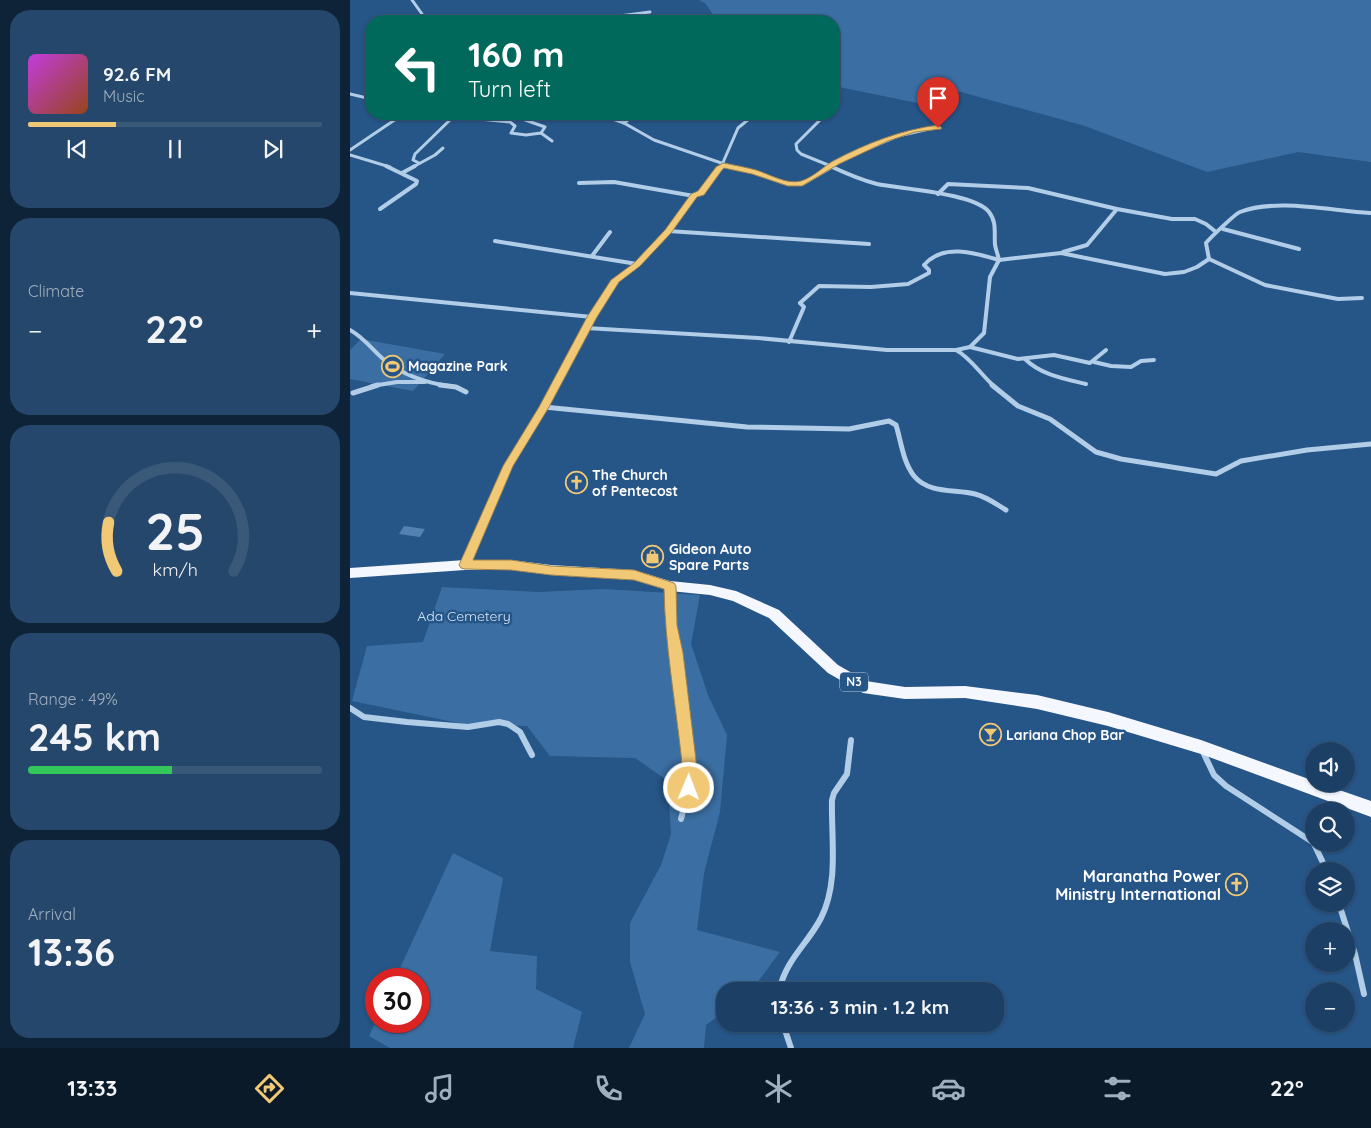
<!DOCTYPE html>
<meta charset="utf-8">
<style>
:root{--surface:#1c4065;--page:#25476b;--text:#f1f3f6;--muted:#a0afbf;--line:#3a5979;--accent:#f1c876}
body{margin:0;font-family:Quicksand,sans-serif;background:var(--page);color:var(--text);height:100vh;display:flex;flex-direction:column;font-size:19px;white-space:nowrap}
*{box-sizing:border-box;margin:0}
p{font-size:16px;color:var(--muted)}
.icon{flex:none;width:28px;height:28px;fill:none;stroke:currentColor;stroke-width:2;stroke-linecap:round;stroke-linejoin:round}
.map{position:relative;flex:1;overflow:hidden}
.drawer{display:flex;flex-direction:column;gap:10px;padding:10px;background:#0f2338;width:350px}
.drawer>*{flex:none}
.hud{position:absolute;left:15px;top:15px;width:475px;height:105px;border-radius:20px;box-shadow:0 1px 4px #0004,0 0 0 1px var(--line);background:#00695c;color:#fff;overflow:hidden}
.buttons{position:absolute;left:955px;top:742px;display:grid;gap:10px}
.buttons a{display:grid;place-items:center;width:50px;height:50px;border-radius:50%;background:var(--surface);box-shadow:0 1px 4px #0004,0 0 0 1px var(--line);font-size:25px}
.speed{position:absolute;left:15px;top:968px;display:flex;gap:10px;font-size:25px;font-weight:700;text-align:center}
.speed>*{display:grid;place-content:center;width:65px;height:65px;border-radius:50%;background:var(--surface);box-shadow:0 1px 4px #0004,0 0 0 1px var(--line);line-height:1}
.speed .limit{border:8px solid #d22;background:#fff;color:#111}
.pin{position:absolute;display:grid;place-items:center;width:42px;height:42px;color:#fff;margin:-51px -21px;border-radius:50% 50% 50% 0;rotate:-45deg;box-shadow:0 0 5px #0007}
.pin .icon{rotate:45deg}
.me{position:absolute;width:55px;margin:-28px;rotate:1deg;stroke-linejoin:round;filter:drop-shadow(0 0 4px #0008)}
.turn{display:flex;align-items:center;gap:18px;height:105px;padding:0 20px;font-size:22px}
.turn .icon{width:65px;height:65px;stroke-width:2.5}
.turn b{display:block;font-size:35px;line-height:42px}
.big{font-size:38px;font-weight:700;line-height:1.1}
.drawer .card{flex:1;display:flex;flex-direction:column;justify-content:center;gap:8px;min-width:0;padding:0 18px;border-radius:20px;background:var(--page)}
.drawer .dial{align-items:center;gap:0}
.dial svg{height:130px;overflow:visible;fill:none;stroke:var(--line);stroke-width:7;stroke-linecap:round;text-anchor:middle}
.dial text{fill:var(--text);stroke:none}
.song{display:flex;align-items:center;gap:15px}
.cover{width:60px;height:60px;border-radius:8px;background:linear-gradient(135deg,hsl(290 70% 55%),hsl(20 70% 35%))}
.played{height:5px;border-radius:2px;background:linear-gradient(90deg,var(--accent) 30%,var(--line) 30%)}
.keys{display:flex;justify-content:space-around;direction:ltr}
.heat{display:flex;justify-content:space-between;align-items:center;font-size:28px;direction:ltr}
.charge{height:8px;border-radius:4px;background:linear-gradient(90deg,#34c759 49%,var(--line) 0)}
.trip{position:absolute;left:366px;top:982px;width:288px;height:50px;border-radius:20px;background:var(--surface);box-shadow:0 1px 4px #0004,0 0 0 1px var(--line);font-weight:700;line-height:50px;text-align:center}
.menu{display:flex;height:80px;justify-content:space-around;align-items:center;background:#0b1a28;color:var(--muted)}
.menu .icon{width:35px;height:35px}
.menu .on{color:var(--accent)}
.menu b{font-size:22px;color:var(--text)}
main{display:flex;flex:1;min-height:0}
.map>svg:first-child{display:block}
.green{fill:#3b6fa3}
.building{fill:#5381b0}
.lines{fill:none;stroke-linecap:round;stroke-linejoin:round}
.minor-far3{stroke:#b1cde8;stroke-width:3}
.minor-far2{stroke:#b1cde8;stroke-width:4}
.minor-far1{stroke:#b1cde8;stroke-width:5}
.minor{stroke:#b1cde8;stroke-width:6}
.primary{fill:#f4f8fe;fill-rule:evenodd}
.route{fill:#f1c876;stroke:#9d824d}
.labels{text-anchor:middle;stroke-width:5;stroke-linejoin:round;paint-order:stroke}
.shield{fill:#265587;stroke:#beccdb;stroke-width:1}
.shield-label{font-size:12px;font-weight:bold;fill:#fff}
.poi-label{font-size:14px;font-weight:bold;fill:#fff;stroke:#265587;text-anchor:start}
.park-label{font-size:14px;fill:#d5e6f7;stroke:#265587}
.near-poi-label{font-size:16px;font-weight:bold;fill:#fff;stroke:#265587;text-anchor:end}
</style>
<main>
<section class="drawer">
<div class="card">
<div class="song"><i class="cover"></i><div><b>92.6 FM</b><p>Music</p></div></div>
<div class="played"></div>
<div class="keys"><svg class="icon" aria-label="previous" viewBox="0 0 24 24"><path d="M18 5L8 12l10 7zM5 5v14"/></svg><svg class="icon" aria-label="pause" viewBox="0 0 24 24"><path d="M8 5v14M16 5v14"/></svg><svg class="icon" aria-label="next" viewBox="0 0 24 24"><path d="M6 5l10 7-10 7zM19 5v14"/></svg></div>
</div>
<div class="card"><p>Climate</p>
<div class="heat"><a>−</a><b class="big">22°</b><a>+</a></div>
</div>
<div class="card dial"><svg viewBox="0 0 100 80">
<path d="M14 69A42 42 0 1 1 86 69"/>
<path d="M14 69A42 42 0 0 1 9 39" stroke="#f1c876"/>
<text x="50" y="56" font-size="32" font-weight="700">25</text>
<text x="50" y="72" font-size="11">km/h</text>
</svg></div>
<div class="card"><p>Range · 49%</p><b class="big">245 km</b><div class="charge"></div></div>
<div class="card"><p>Arrival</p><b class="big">13:36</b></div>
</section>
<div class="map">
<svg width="1021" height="1048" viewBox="0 0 1021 1048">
<rect width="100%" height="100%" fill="#265587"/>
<!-- green -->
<g class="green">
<polygon points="349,0 1021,0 1021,162 948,152 857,172 735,126 600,89 582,106 484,86 484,21 367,21 356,4"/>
<polygon points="11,339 95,354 63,391 0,379 0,350"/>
<polygon points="92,587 188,592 255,589 350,595 341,644 358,695 377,735 370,812 354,873 347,930 430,952 401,991 375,991 375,1011 356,1025 354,1048 279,1048 295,1014 280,962 280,923 311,865 321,834 318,781 285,758 200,756 177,726 113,724 2,701 17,646 73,642"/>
<polygon points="103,853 153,878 140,951 187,956 186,989 232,1012 223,1048 40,1048 19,1036 26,1021 69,1021 69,979 45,979"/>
</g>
<!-- building -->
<polygon class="building" points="54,526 75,529 70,537 49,534"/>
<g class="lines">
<!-- minor-far3 -->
<g class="minor-far3">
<polyline points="62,0 77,21"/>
<polyline points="231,21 300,12"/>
<polyline points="0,94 21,99"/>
<polyline points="77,114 160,122 165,126 161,133 176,135 191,133 202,141"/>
<polyline points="236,114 260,118 274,123 304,140 383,167"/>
<polyline points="164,116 195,127 191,133"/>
<polyline points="474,116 446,144 447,150 451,154 483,167"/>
<polyline points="274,123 286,114"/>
<polyline points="0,150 49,117 49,114"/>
<polyline points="0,155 40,167"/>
<polyline points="69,163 63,160 65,154 103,117"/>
<polyline points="63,167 85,155 93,148"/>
<polyline points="371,167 388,128 405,114"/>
<polyline points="482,167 486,162 548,136 588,127"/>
</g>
<!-- minor-far2 -->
<g class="minor-far2">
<polyline points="378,166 404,172 438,184 452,184 483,166"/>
<path d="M480 166C495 173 511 180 527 184 551 189 624 193 639 212 647 222 644 233 645 245 646 250 648 255 649 260"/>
<polyline points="52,173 65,166"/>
<polyline points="229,183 264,182 344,196"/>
<polyline points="588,194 598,184 678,188 767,209 822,219 845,219 856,224 866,232"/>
<polyline points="30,209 66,184 67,181 36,166"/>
<polyline points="873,229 949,249"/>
<polyline points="318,231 519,244"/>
<polyline points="145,241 287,264"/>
<polyline points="713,252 737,245 767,209"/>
<polyline points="242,256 260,232"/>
<polyline points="859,259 915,285 988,299 1012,298"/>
<polyline points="0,293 242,317"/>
<path d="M236 328 408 338 537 350H606L620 347 634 333 640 277 649 260 711 253 815 274 834 272 847 267 859 259 856 243C860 238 885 214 890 212 926 198 982 211 1020 213"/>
<path d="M0 330C13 337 21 348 32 358 50 374 76 383 99 386"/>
<path d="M439 342 454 307 450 303 469 286 521 287 558 284 579 273V270L574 265C593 243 625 253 649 260"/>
<polyline points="620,347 668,359 704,355 740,363 756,350"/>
<path d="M606 350C621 358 631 375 644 386"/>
<path d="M675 359C691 375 715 379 736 384"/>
<polyline points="744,362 761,366 781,367 791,361 804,360"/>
<polyline points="22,386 47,382 75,382"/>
<polyline points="205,386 242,317 266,280 287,264 318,231 344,196 351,193 372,166"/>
</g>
<!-- minor-far1 -->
<g class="minor-far1">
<polyline points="90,385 106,387 116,392"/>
<polyline points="642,385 668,406 700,419 746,452 771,459 866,474 891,461 957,450 1021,444"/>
<polyline points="3,393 28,385"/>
<path d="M194 407 397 427 499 429 539 421 546 425C551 441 553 462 564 476 579 494 605 489 625 494 637 497 646 504 656 510"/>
<polyline points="115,564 158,466 206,385"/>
<polyline points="320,586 321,625 328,673"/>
</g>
<!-- minor -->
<g class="minor">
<polyline points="328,671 339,760 339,788 331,819"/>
<polyline points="0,708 14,717 57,722 118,727 149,722 158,724 170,732 182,755"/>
<polyline points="852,750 864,775 876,786 964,843"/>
<polyline points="964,844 977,871"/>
<polyline points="989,904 1005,954 1014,994"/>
<path d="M429 991C436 959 457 945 471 918 489 883 481 838 482 800L484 793 497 774 501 740"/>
<polyline points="433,1024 441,1048"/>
</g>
<!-- primary -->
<polygon class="primary" points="115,560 161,560 201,565 284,570 320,581 360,585 386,591 429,610 488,665 516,681 555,687 615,686 687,695 758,712 851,740 964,781 964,784 972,784 1021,801 1021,817 851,754 758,726 687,709 615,698 555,699 513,693 478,673 419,618 383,601 360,595 320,591 284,580 201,575 161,570 115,570 0,578 0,568"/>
</g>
<!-- route -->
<path class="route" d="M588 125 592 128 591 129 565 132 538 141 489 164 452 186H438L402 174 374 168 372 170 354 195 347 197 321 233 290 266 269 282 247 317 199 407 163 466 123 560H161L201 566 284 570 324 583 326 586 327 625 333 653 346 760V788L344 793 339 795 334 793C329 781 333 767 331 754 325 700 315 644 314 589L284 580 201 575 161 570 115 569 111 568 109 565 153 466 189 407 237 317 261 280 284 263 315 230 341 194 348 191 366 167 373 163C384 165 395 167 406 170 419 174 437 185 451 181 462 178 473 167 483 161 517 143 551 130 588 125Z"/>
<!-- icons -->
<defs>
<symbol id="stadium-ring" viewBox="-11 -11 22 22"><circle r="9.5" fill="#265587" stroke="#f1c876" stroke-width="1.5"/><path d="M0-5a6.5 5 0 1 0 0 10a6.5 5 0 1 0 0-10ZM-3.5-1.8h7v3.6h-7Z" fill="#f1c876"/></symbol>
<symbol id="church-ring" viewBox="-11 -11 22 22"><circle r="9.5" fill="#265587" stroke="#f1c876" stroke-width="1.5"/><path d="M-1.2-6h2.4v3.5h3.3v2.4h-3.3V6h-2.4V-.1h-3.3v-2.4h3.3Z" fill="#f1c876"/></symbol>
<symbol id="shop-ring" viewBox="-11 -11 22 22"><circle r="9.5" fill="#265587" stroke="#f1c876" stroke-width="1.5"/><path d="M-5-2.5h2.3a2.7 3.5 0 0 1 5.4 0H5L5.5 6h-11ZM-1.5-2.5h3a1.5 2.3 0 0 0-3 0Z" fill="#f1c876"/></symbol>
<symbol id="bar-ring" viewBox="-11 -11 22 22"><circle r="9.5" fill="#265587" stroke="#f1c876" stroke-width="1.5"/><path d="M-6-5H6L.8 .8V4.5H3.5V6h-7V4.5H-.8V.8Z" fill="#f1c876"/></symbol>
</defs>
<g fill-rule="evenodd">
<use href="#stadium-ring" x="30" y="354" width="25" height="25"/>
<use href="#church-ring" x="214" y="470" width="25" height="25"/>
<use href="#shop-ring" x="290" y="544" width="25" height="25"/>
<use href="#bar-ring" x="628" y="722" width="25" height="25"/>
<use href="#church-ring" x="874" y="872" width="25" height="25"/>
</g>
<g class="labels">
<!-- shield labels -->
<rect class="shield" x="490" y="672.5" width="28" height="19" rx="4"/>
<g class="shield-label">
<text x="504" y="686">N3</text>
</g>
<!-- poi labels -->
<g class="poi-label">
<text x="58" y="371">Magazine Park</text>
<text x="242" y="480">The Church<tspan x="242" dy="16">of Pentecost</tspan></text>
<text x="319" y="554">Gideon Auto<tspan x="319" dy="16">Spare Parts</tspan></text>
<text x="656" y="740">Lariana Chop Bar</text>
</g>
<!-- park labels -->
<g class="park-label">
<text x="114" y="621">Ada Cemetery</text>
</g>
<!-- near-poi labels -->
<g class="near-poi-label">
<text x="871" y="882">Maranatha Power<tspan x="871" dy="18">Ministry International</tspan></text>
</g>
</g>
</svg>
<div class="buttons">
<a><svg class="icon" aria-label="sound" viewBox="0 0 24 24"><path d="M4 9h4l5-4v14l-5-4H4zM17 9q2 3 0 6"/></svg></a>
<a><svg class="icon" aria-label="search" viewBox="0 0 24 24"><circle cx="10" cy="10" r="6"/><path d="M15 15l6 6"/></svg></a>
<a><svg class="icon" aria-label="layers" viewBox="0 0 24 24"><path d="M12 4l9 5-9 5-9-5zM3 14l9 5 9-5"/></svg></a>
<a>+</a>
<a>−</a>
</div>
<div class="speed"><div class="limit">30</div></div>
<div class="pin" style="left:588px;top:128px;background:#d93025"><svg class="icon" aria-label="arrive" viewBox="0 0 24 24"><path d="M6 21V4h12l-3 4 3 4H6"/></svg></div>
<svg class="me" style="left:339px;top:788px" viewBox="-20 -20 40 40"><circle r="17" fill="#f1c876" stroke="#fff" stroke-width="3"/><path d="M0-11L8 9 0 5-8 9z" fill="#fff"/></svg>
<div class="trip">13:36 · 3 min · 1.2 km</div>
<div class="hud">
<div class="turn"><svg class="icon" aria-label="left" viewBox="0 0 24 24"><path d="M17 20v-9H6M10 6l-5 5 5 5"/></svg><div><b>160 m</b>Turn left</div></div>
</div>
</div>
</main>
<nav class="menu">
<b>13:33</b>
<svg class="icon on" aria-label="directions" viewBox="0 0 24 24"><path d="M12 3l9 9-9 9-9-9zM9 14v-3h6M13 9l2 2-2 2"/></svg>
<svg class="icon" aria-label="music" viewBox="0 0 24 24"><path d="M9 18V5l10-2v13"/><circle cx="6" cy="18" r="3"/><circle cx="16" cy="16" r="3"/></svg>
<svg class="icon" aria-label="phone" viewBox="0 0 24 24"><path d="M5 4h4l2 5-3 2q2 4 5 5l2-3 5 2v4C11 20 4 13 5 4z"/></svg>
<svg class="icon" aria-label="climate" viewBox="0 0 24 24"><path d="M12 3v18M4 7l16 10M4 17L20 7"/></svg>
<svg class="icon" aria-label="car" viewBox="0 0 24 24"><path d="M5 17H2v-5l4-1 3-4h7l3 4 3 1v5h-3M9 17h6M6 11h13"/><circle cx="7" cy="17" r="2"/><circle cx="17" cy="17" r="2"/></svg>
<svg class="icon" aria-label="filters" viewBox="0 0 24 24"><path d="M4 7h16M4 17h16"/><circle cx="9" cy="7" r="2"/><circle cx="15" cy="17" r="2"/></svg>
<b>22°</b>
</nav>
